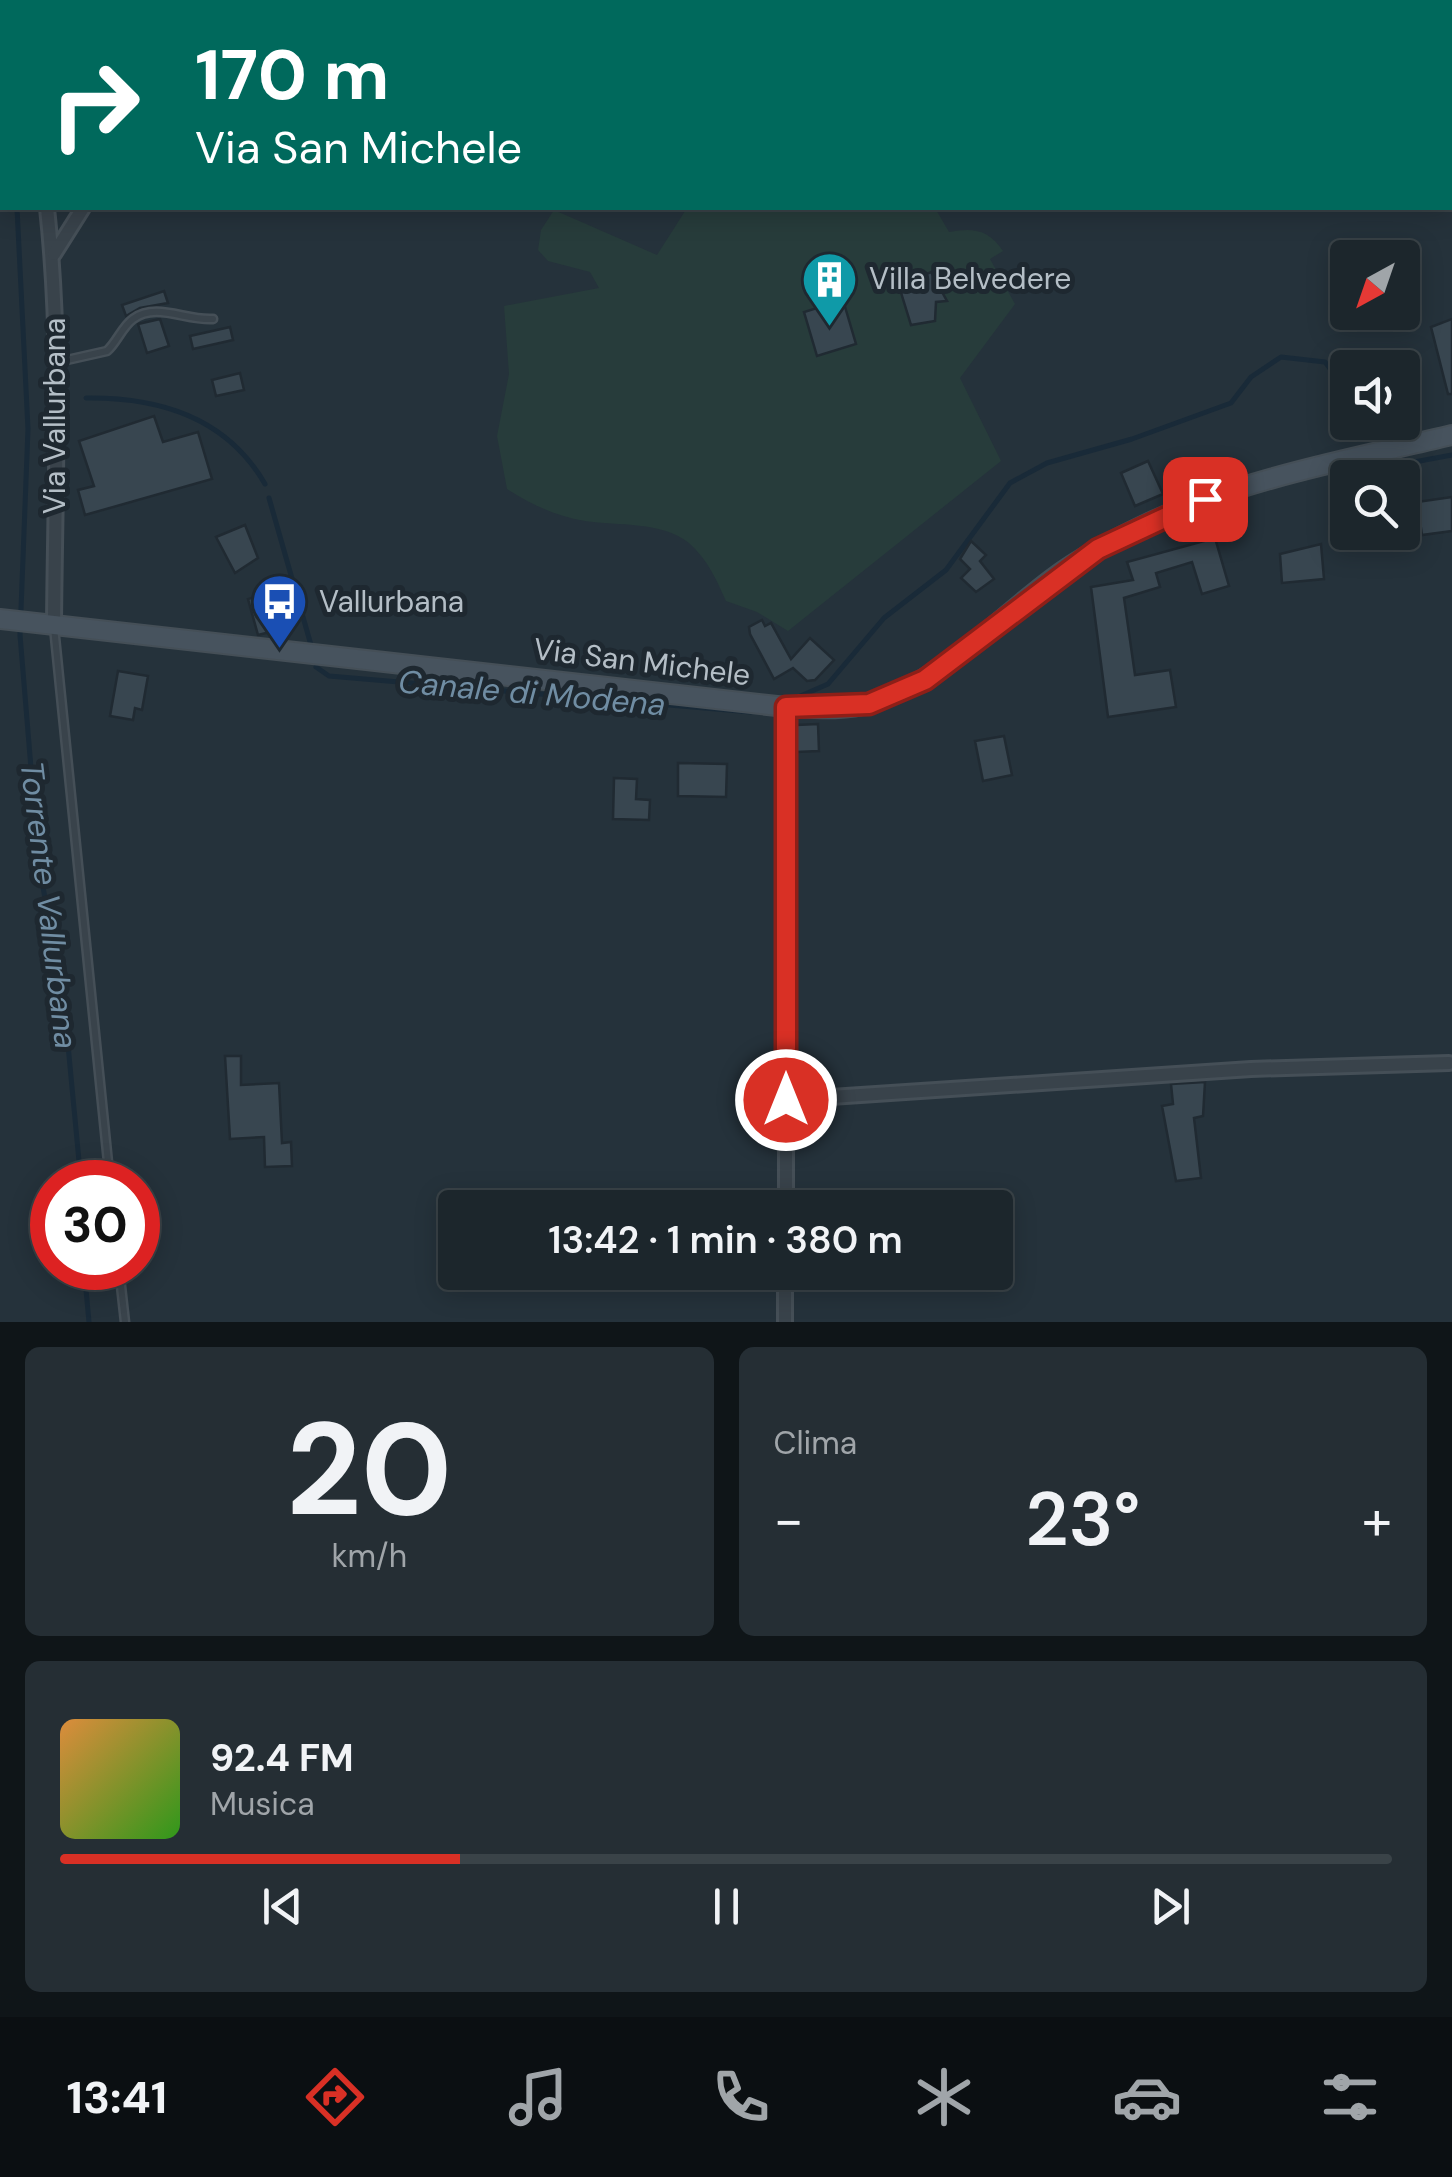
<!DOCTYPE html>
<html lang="it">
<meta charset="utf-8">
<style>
:root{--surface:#1c262c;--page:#252e34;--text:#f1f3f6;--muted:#a0a5a9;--line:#3a4348;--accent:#d93025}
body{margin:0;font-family:"DM Sans",sans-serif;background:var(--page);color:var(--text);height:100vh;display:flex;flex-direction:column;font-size:38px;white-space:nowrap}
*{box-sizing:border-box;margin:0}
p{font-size:32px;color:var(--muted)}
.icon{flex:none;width:55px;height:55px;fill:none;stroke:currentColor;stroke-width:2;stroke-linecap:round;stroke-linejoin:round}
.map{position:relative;height:1322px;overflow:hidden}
.details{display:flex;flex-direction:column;gap:25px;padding:25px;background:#0f1518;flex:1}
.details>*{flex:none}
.hud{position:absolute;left:0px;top:0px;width:1452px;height:210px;box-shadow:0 5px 25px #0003,0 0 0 2px var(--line);background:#00695c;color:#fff;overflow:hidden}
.needle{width:65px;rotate:220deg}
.tools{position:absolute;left:1330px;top:240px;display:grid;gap:20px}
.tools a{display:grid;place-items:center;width:90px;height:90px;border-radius:10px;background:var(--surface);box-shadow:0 5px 25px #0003,0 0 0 2px var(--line);font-size:50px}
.speed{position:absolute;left:30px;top:1160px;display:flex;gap:20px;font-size:50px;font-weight:700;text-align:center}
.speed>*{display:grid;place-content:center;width:130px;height:130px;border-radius:50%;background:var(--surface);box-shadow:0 5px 25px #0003,0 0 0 2px var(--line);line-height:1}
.speed .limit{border:15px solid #d22;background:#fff;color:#111}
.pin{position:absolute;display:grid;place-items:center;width:85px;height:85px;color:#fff;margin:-42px;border-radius:20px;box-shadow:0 5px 15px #0006}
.me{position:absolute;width:110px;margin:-55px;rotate:0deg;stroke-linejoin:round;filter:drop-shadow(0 0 8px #0008)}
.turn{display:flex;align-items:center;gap:35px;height:210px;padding:0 30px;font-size:45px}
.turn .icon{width:130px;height:130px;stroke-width:2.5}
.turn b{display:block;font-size:70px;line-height:85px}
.big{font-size:75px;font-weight:600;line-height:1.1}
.details .card{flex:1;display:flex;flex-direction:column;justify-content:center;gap:15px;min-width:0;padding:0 35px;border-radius:15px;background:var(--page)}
.details .dial{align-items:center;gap:0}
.dial b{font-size:130px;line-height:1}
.song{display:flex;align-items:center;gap:30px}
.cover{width:120px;height:120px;border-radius:15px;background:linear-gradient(135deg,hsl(30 70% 55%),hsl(110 70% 35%))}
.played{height:10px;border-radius:5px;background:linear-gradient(90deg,var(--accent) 30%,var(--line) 30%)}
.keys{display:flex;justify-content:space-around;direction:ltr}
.heat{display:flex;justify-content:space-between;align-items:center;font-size:55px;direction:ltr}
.details .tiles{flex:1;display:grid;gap:25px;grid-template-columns:1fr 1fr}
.card:last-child{grid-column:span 2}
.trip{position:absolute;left:438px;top:1190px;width:575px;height:100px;border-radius:10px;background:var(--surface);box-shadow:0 5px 25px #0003,0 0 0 2px var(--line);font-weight:600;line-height:100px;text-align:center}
.dock{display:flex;height:160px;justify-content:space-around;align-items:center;background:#0b0f12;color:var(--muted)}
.dock .icon{width:70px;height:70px}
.dock .selected{color:var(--accent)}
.dock b{font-size:45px;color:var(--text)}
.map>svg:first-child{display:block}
.green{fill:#273c3b}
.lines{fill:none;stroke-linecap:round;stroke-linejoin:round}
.stream{stroke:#192a38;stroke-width:5}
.building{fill:#384650;stroke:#202a32;stroke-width:2.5}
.lane-casing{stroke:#454f57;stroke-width:11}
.street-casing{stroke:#454f57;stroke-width:18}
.secondary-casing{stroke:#454f57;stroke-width:22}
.lane{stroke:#39434b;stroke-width:6}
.street{stroke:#39434b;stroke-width:12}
.secondary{stroke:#47535e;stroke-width:18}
.route-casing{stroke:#8d1f18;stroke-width:25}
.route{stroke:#d93025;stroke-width:18}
.labels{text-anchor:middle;stroke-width:10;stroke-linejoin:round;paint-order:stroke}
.poi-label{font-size:30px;fill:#b4bec6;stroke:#1e2830;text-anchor:start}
.street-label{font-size:30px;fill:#b4bec6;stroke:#1e2830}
.water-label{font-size:32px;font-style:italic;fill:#708da3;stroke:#1e2830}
</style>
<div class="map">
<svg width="1452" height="1322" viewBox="0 0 1452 1322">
<rect width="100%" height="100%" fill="#25323b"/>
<!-- green -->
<path class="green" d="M687 208H935L949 232C974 227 989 230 1003 251L990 259 1015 304 960 378 1001 461 788 631 757 612 726 601C716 579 708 560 689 543 662 521 618 526 585 521 556 516 532 505 507 489L497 436 509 374 504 306 599 288 590 272 548 261 538 250 541 230 554 210 657 255Z"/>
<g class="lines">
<!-- stream -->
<g class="stream">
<polyline points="0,25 0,0"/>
<polyline points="0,110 2,129"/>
<polyline points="17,208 28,429 20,635 39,865 64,1003 81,1182"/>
<path d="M86 398C159 397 227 418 265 484"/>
<polyline points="1370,422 1384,441"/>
<polyline points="1398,465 1452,455"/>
<polyline points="269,498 311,645"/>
<polyline points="316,667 329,676 751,712"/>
<polyline points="796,698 828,684 884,618 946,570 1010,483 1047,463 1132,439 1231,403 1251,377 1281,357 1325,362 1348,392"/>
<polyline points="84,1268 89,1322"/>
</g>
</g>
<!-- building -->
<g class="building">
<polygon points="931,272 947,301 936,302 935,321 911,325 899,286"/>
<polygon points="164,291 168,303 140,308 126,316 122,305"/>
<polygon points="843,300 856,344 817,356 804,312"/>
<polygon points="160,319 169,346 147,353 138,324"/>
<polygon points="1452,319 1452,394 1448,394 1431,327"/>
<polygon points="230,327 233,340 193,349 190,336"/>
<polygon points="240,373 244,390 216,396 212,380"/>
<polygon points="1414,380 1419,412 1402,415 1402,382"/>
<polygon points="154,416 163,442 198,432 212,479 85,515 78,490 94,486 79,441"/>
<polygon points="1148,461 1163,494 1135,506 1121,473"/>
<polygon points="1452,497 1452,531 1422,535 1417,502"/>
<polygon points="245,525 258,558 235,573 216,537"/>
<polygon points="1215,538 1229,586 1202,594 1192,562 1156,573 1160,587 1124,598 1135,675 1170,670 1176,707 1108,717 1091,587 1133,580 1127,562"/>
<polygon points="971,541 986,555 980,561 994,579 976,592 961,578 970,569 960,559"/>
<polygon points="1321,544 1324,579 1282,583 1280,554"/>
<polygon points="284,589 294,626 258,635 248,599"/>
<polygon points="762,620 765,626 771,623 791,659 810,638 834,660 815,680 807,681 793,668 774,679 750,634 749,627"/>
<polygon points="118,671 148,676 142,710 135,708 133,720 110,716"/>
<polygon points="818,724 819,751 796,752 796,725"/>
<polygon points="1004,736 1012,775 983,781 975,741"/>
<polygon points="678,763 727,764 726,797 678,796"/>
<polygon points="614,778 637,779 636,799 650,800 649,820 613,819"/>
<polygon points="225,1056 241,1056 241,1085 279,1083 282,1143 291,1142 292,1166 265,1167 264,1137 230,1139"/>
<polygon points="1205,1082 1203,1116 1194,1118 1201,1178 1176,1181 1162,1106 1173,1104 1171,1084"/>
</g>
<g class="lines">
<defs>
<g id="lane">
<path d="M58 362 107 351C117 342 122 327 133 319 156 302 186 321 213 319"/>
<polyline points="54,627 110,1182"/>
<polyline points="119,1268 125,1322"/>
</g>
<g id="street">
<polyline points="43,0 43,2"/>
<polyline points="267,2 268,0"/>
<path d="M47 208C62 346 55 485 54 625"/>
<polyline points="54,254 83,208"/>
<polyline points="786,1100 1251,1069 1449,1063"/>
<polyline points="786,1208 786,707"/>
<polyline points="785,1322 785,1272"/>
</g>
<path id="secondary" d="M0 619 786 707C814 708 844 711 870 703 943 681 993 623 1052 579 1083 556 1117 538 1151 522 1246 478 1351 459 1452 435"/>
</defs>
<!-- lane casing -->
<use href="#lane" class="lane-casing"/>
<!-- street casing -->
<use href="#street" class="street-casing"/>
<!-- secondary casing -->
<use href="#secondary" class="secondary-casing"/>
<!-- lane -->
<use href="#lane" class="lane"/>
<!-- street -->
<use href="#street" class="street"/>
<!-- secondary -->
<use href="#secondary" class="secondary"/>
</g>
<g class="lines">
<defs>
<polyline id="route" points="786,1100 786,707 869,704 925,680 1098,549 1205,499"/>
</defs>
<!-- route casing -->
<use href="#route" class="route-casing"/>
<!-- route -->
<use href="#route" class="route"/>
</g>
<!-- icons -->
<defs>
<symbol id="building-pin" viewBox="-11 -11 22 30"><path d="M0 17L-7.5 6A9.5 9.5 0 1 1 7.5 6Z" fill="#0f9aa8" stroke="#1e2830"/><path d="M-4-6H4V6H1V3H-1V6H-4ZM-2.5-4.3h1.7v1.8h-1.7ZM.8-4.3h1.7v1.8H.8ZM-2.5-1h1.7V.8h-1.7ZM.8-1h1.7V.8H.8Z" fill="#fff"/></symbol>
<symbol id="bus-pin" viewBox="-11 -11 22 30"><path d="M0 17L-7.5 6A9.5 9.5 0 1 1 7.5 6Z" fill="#1a4fb4" stroke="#1e2830"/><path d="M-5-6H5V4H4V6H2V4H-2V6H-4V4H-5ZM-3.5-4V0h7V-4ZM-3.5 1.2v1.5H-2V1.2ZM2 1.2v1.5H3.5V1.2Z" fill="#fff"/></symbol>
</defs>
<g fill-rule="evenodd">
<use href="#building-pin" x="798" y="248" width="63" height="86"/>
<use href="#bus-pin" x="248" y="570" width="63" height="86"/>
</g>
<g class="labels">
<!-- poi labels -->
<g class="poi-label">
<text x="869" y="289">Villa Belvedere</text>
<text x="319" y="612">Vallurbana</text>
</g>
<!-- street labels -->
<g class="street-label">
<text transform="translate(55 416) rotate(-90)" y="10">Via Vallurbana</text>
<text transform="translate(642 662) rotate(7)" y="10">Via San Michele</text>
</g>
<!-- water labels -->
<g class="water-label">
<text transform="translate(532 693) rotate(5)" y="11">Canale di Modena</text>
<text transform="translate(49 905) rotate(83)" y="11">Torrente Vallurbana</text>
</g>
</g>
</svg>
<div class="tools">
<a><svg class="needle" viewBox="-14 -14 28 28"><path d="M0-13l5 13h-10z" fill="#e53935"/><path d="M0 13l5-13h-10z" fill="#a0a5a9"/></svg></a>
<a><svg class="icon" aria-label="sound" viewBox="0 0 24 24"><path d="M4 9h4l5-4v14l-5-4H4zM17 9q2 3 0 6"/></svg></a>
<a><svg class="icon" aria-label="search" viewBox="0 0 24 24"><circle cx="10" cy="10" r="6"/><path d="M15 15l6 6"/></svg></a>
</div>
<div class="speed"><div class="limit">30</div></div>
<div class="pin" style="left:1205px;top:499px;background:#d93025"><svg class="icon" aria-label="arrive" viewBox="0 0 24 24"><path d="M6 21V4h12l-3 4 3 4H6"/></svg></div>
<svg class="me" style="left:786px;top:1100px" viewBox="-20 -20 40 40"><circle r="17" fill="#d93025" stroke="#fff" stroke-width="3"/><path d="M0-11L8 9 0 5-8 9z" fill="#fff"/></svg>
<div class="trip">13:42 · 1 min · 380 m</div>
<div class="hud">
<div class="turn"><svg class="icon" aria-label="right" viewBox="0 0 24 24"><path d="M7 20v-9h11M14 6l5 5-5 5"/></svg><div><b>170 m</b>Via San Michele</div></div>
</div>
</div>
<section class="details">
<div class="tiles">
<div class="card dial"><b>20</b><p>km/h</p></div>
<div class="card"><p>Clima</p>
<div class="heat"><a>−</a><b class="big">23°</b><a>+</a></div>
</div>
<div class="card">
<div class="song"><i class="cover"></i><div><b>92.4 FM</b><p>Musica</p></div></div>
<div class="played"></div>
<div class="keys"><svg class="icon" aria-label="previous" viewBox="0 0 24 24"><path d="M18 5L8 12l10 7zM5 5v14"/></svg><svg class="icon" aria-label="pause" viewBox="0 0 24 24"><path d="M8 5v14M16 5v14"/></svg><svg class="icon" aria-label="next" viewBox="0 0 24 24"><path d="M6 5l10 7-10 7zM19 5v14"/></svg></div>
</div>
</div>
</section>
<nav class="dock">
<b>13:41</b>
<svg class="icon selected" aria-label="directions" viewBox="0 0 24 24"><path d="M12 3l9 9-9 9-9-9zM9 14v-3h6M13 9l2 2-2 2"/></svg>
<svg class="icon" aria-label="music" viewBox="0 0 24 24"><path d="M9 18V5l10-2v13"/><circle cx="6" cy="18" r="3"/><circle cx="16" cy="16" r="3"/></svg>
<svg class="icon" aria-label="phone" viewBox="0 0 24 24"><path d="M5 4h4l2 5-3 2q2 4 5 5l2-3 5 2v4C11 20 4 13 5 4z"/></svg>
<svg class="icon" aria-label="climate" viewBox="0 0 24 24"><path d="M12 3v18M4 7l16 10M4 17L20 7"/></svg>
<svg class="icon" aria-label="car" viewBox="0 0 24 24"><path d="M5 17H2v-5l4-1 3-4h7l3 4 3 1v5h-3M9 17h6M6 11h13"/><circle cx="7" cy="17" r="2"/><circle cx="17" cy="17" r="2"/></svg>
<svg class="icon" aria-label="filters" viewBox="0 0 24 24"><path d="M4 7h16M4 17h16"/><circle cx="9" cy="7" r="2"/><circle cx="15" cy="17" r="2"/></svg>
</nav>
